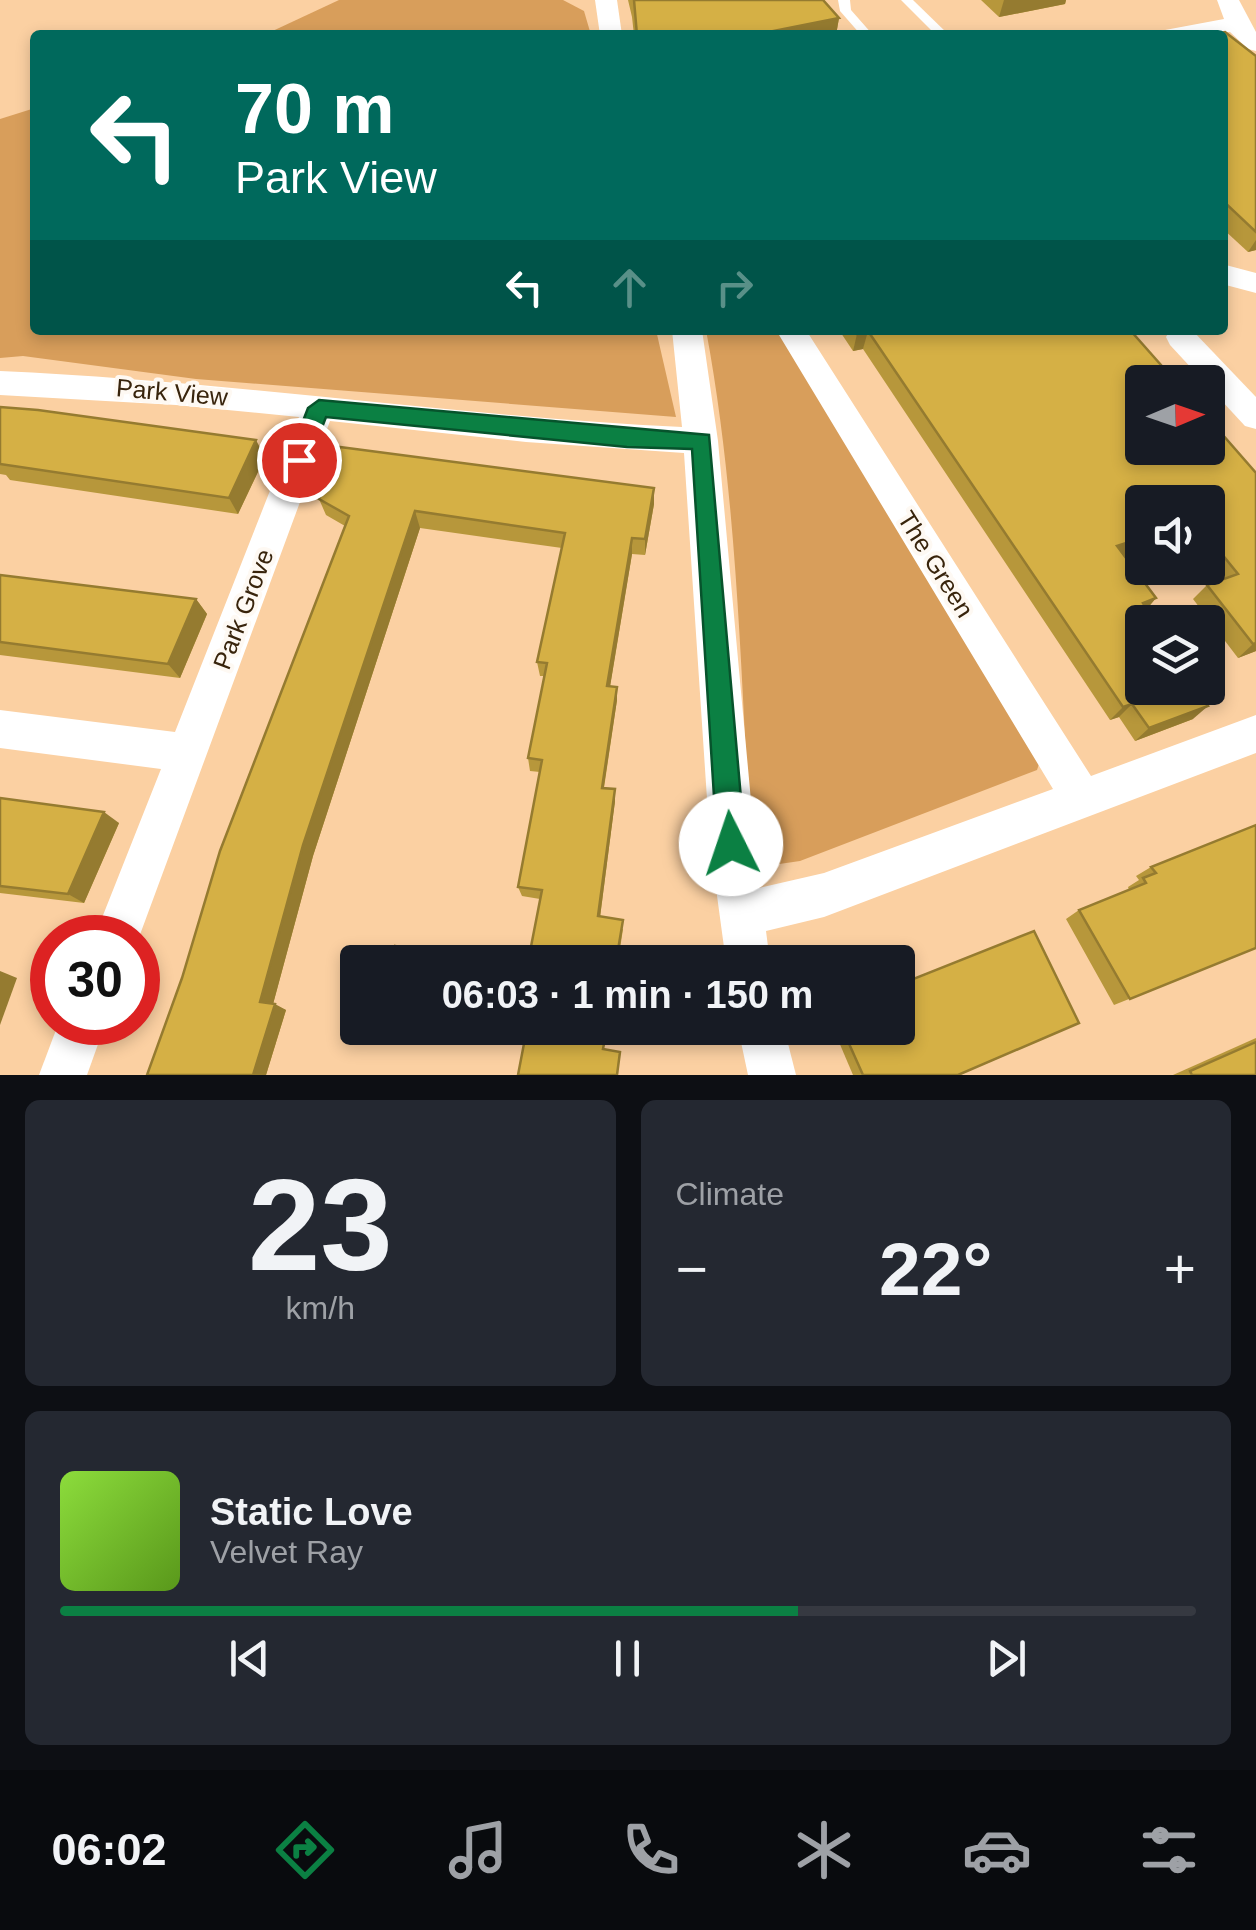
<!DOCTYPE html>
<meta charset="utf-8">
<style>
:root{--surface:#171b24;--page:#242831;--text:#f1f3f6;--muted:#9ea1a6;--line:#363941;--accent:#0b8043}
body{margin:0;font-family:Arial,sans-serif;background:var(--page);color:var(--text);height:100vh;display:flex;flex-direction:column;font-size:38px;white-space:nowrap}
*{box-sizing:border-box;margin:0}
p{font-size:32px;color:var(--muted)}
.icon{flex:none;width:55px;height:55px;fill:none;stroke:currentColor;stroke-width:2;stroke-linecap:round;stroke-linejoin:round}
.map{position:relative;height:1075px;overflow:hidden}
.drawer{display:flex;flex-direction:column;gap:25px;padding:25px;background:#0d0f14;flex:1}
.drawer>*{flex:none}
.top-card{position:absolute;left:30px;top:30px;width:1198px;height:305px;border-radius:10px;box-shadow:0 5px 15px #0003;background:#00695c;color:#fff;overflow:hidden}
.needle{width:65px;rotate:88deg}
.fabs{position:absolute;left:1125px;top:365px;display:grid;gap:20px}
.fabs a{display:grid;place-items:center;width:100px;height:100px;border-radius:10px;background:var(--surface);box-shadow:0 5px 15px #0003;font-size:50px}
.speed{position:absolute;left:30px;top:915px;display:flex;gap:20px;font-size:50px;font-weight:700;text-align:center}
.speed>*{display:grid;place-content:center;width:130px;height:130px;border-radius:50%;background:var(--surface);box-shadow:0 5px 15px #0003;line-height:1}
.speed .limit{border:15px solid #d22;background:#fff;color:#111}
.pin{position:absolute;display:grid;place-items:center;width:85px;height:85px;color:#fff;margin:-42px;border:5px solid #fff;border-radius:50%;box-shadow:0 2px 10px #0007}
.me{position:absolute;width:110px;margin:-55px;rotate:356deg;stroke-linejoin:round;filter:drop-shadow(0 0 8px #0008)}
.turn{display:flex;align-items:center;gap:35px;height:210px;padding:0 40px;font-size:45px}
.turn .icon{width:130px;height:130px;stroke-width:2.5}
.turn b{display:block;font-size:70px;line-height:85px}
.lanes{display:flex;align-items:center;height:95px;padding:0 40px;background:#0003;justify-content:center;gap:50px;direction:ltr}
.lanes .off{opacity:.35}
.big{font-size:75px;font-weight:800;line-height:1.1}
.drawer .tile{flex:1;display:flex;flex-direction:column;justify-content:center;gap:15px;min-width:0;padding:0 35px;border-radius:15px;background:var(--page)}
.drawer .dial{align-items:center;gap:0}
.dial b{font-size:130px;line-height:1}
.song{display:flex;align-items:center;gap:30px}
.cover{width:120px;height:120px;border-radius:15px;background:linear-gradient(135deg,hsl(90 70% 55%),hsl(90 70% 35%))}
.played{height:10px;border-radius:5px;background:linear-gradient(90deg,var(--accent) 65%,var(--line) 65%)}
.keys{display:flex;justify-content:space-around;direction:ltr}
.heat{display:flex;justify-content:space-between;align-items:center;font-size:55px;direction:ltr}
.drawer .tiles{flex:1;display:grid;gap:25px;grid-template-columns:1fr 1fr}
.tile:last-child{grid-column:span 2}
.trip{position:absolute;left:340px;top:945px;width:575px;height:100px;border-radius:10px;background:var(--surface);box-shadow:0 5px 15px #0003;font-weight:800;line-height:100px;text-align:center}
.tabs{display:flex;height:160px;justify-content:space-around;align-items:center;background:#090b0e;color:var(--muted)}
.tabs .icon{width:70px;height:70px}
.tabs .selected{color:var(--accent)}
.tabs b{font-size:45px;color:var(--text)}
.map>svg:first-child{display:block}
.green{fill:#d89e5b}
.lines{fill:none;stroke-linecap:round;stroke-linejoin:round}
.lane{fill:#fff;fill-rule:evenodd}
.street{fill:#fff;fill-rule:evenodd}
.wall{fill:#b7973b}
.shaded-wall{fill:#957b30}
.building{fill:#d5b045;stroke:#957b30;stroke-width:2.5}
.route{fill:#0b8043;stroke:#07532c;stroke-width:2.5}
.labels{text-anchor:middle;stroke-width:8;stroke-linejoin:round;paint-order:stroke}
.street-label{font-size:25px;fill:#38240c;stroke:#fef9f3}
</style>
<div class="map">
<svg width="1256" height="1075" viewBox="0 0 1256 1075">
<rect width="100%" height="100%" fill="#fbd0a2"/>
<!-- green -->
<g class="green">
<polygon points="339,0 563,0 584,11 591,35 264,35"/>
<polygon points="35,108 35,330 656,330 676,417 196,379 23,356 0,358 0,119"/>
<path d="M706 330H779L1039 764 1037 770 800 861 752 868C741 689 739 507 706 330Z"/>
</g>
<g class="lines">
<!-- lane -->
<g class="lane">
<polygon points="838,0 850,0 851,10 873,35 861,35 840,11"/>
<polygon points="901,0 913,0 949,35 936,35"/>
</g>
<!-- street -->
<g class="street">
<polygon points="595,0 617,0 622,35 600,35"/>
<polygon points="1217,0 1239,0 1256,32 1256,51 1248,49 1230,32 1162,35 1165,30 1224,19"/>
<polygon points="1222,264 1256,273 1256,293 1222,284"/>
<path d="M672 330H702L718 441 759 888 824 873 1053 789 776 330H806L1091 776 1256 715V753L824 917 766 931 770 962H726L710 844 684 453 526 442 330 421 138 940 94 938 161 769 0 748V710L175 732 299 417 176 405 0 395V371C228 381 454 416 682 427Z"/>
<polygon points="1170,330 1192,330 1256,397 1256,429 1245,426 1170,345 1166,337"/>
<polygon points="59,1022 106,1022 87,1075 39,1075"/>
<polygon points="738,1028 784,1028 796,1075 748,1075"/>
</g>
</g>
<!-- wall -->
<g class="wall">
<polygon points="628,0 823,0 839,18 836,35 634,35 632,17"/>
<polygon points="981,0 1066,0 1065,4 999,17"/>
<polygon points="1222,35 1256,56 1256,250 1248,252 1222,228"/>
<polygon points="839,330 1130,330 1256,473 1256,651 1238,658 1193,599 1207,585 1217,581 1206,568 1208,568 1208,502 1124,556 1156,598 1147,609 1142,618 1193,719 1135,741 1119,717 1110,720 863,349 853,351"/>
<polygon points="0,407 265,457 238,514 10,480 6,475 0,474"/>
<polygon points="654,488 654,504 645,555 632,554 610,686 617,700 604,788 615,801 600,917 623,929 618,962 528,962 540,899 522,896 518,887 540,772 530,771 528,758 544,676 540,676 537,662 562,548 420,528 313,856 273,1004 286,1010 266,1075 147,1075 345,526 326,515 319,499"/>
<polygon points="0,575 196,599 207,614 180,678 0,655"/>
<polygon points="0,798 119,823 84,903 0,893"/>
<polygon points="1151,867 1256,948 1114,1005 1066,919 1079,910 1129,890 1128,887 1139,880 1136,876"/>
<polygon points="833,1028 898,1028 958,1075 853,1075"/>
<polygon points="1256,1038 1256,1075 1173,1075"/>
</g>
<!-- shaded-wall -->
<g class="shaded-wall">
<polygon points="1004,0 1066,0 1065,4 999,17"/>
<polygon points="839,18 836,35 753,35"/>
<polygon points="1256,240 1256,250 1248,252"/>
<polygon points="868,331 863,349 853,351 857,334"/>
<polygon points="256,440 265,457 238,514 229,498"/>
<polygon points="654,488 654,504 645,555 645,539"/>
<polygon points="415,511 420,528 313,856 272,1008 260,1002 303,845"/>
<polygon points="632,538 632,554 608,699 607,686"/>
<polygon points="1142,538 1142,550 1106,562 1117,546"/>
<polygon points="1156,598 1143,613 1148,611 1136,625 1143,603"/>
<polygon points="196,599 207,614 180,678 168,664"/>
<polygon points="1256,643 1256,651 1238,658 1253,644"/>
<polygon points="617,687 617,700 602,799 602,788"/>
<polygon points="1132,704 1119,717 1110,720 1123,707"/>
<polygon points="1208,706 1193,719 1135,741 1149,728"/>
<polygon points="615,789 615,801 599,925 598,916"/>
<polygon points="104,812 119,823 84,903 68,894"/>
<polygon points="0,971 17,978 0,1025"/>
<polygon points="275,1004 286,1010 266,1075 253,1075"/>
</g>
<!-- building -->
<g class="building">
<polygon points="634,0 823,0 839,18 753,35 637,35"/>
<polygon points="1225,32 1256,56 1256,232 1222,200 1222,35 1209,35"/>
<polygon points="854,330 1130,330 1176,382 1142,382 1142,448 1208,448 1208,418 1256,473 1256,643 1253,644 1207,585 1238,574 1208,537 1208,502 1142,502 1142,538 1117,546 1156,598 1143,603 1148,611 1139,614 1145,622 1142,622 1142,688 1194,688 1208,706 1149,728 1132,704 1123,707 868,331 857,334"/>
<polygon points="0,407 38,410 256,440 229,498 0,464"/>
<polygon points="340,447 654,488 645,539 632,538 607,686 617,687 602,788 615,789 598,916 623,920 616,962 528,962 542,890 518,887 542,760 528,758 547,663 537,662 565,533 415,511 303,845 260,1002 275,1004 253,1075 147,1075 182,978 220,851 349,516 319,499"/>
<polygon points="0,575 196,599 168,664 0,642"/>
<polygon points="0,798 104,812 68,894 0,886"/>
<polygon points="1256,825 1256,948 1130,999 1079,910 1146,883 1143,878 1156,873 1151,867"/>
<polygon points="1034,931 1079,1023 958,1075 863,1075 842,1028 898,1028 898,985"/>
<polygon points="395,946 431,952 428,962 390,962"/>
<polygon points="527,1028 607,1028 603,1049 620,1052 617,1075 518,1075"/>
<polygon points="1256,1042 1256,1075 1192,1075 1190,1071"/>
</g>
<!-- route -->
<polygon class="route" points="319,400 709,435 745,844 741,854 731,858 722,854 717,844 692,449 627,447 326,417 307,466 291,466 288,460 308,408"/>
<g class="labels">
<!-- street labels -->
<g class="street-label">
<text transform="translate(172 392) rotate(5)" y="9">Park View</text>
<text transform="translate(936 564) rotate(58)" y="9">The Green</text>
<text transform="translate(243 609) rotate(-69)" y="9">Park Grove</text>
</g>
</g>
</svg>
<div class="fabs">
<a><svg class="needle" viewBox="-14 -14 28 28"><path d="M0-13l5 13h-10z" fill="#e53935"/><path d="M0 13l5-13h-10z" fill="#9ea1a6"/></svg></a>
<a><svg class="icon" aria-label="sound" viewBox="0 0 24 24"><path d="M4 9h4l5-4v14l-5-4H4zM17 9q2 3 0 6"/></svg></a>
<a><svg class="icon" aria-label="layers" viewBox="0 0 24 24"><path d="M12 4l9 5-9 5-9-5zM3 14l9 5 9-5"/></svg></a>
</div>
<div class="speed"><div class="limit">30</div></div>
<div class="pin" style="left:299px;top:460px;background:#d93025"><svg class="icon" aria-label="arrive" viewBox="0 0 24 24"><path d="M6 21V4h12l-3 4 3 4H6"/></svg></div>
<svg class="me" style="left:731px;top:844px" viewBox="-20 -20 40 40"><circle r="19" fill="#fff"/><path d="M0-13L10 11 0 6-10 11z" fill="#0b8043"/></svg>
<div class="trip">06:03 · 1 min · 150 m</div>
<div class="top-card">
<div class="turn"><svg class="icon" aria-label="left" viewBox="0 0 24 24"><path d="M17 20v-9H6M10 6l-5 5 5 5"/></svg><div><b>70 m</b>Park View</div></div>
<div class="lanes"><svg class="icon" aria-label="left" viewBox="0 0 24 24"><path d="M17 20v-9H6M10 6l-5 5 5 5"/></svg><svg class="icon off" aria-label="ahead" viewBox="0 0 24 24"><path d="M12 20V5M6 11l6-6 6 6"/></svg><svg class="icon off" aria-label="right" viewBox="0 0 24 24"><path d="M7 20v-9h11M14 6l5 5-5 5"/></svg></div>
</div>
</div>
<section class="drawer">
<div class="tiles">
<div class="tile dial"><b>23</b><p>km/h</p></div>
<div class="tile"><p>Climate</p>
<div class="heat"><a>−</a><b class="big">22°</b><a>+</a></div>
</div>
<div class="tile">
<div class="song"><i class="cover"></i><div><b>Static Love</b><p>Velvet Ray</p></div></div>
<div class="played"></div>
<div class="keys"><svg class="icon" aria-label="previous" viewBox="0 0 24 24"><path d="M18 5L8 12l10 7zM5 5v14"/></svg><svg class="icon" aria-label="pause" viewBox="0 0 24 24"><path d="M8 5v14M16 5v14"/></svg><svg class="icon" aria-label="next" viewBox="0 0 24 24"><path d="M6 5l10 7-10 7zM19 5v14"/></svg></div>
</div>
</div>
</section>
<nav class="tabs">
<b>06:02</b>
<svg class="icon selected" aria-label="directions" viewBox="0 0 24 24"><path d="M12 3l9 9-9 9-9-9zM9 14v-3h6M13 9l2 2-2 2"/></svg>
<svg class="icon" aria-label="music" viewBox="0 0 24 24"><path d="M9 18V5l10-2v13"/><circle cx="6" cy="18" r="3"/><circle cx="16" cy="16" r="3"/></svg>
<svg class="icon" aria-label="phone" viewBox="0 0 24 24"><path d="M5 4h4l2 5-3 2q2 4 5 5l2-3 5 2v4C11 20 4 13 5 4z"/></svg>
<svg class="icon" aria-label="climate" viewBox="0 0 24 24"><path d="M12 3v18M4 7l16 10M4 17L20 7"/></svg>
<svg class="icon" aria-label="car" viewBox="0 0 24 24"><path d="M5 17H2v-5l4-1 3-4h7l3 4 3 1v5h-3M9 17h6M6 11h13"/><circle cx="7" cy="17" r="2"/><circle cx="17" cy="17" r="2"/></svg>
<svg class="icon" aria-label="filters" viewBox="0 0 24 24"><path d="M4 7h16M4 17h16"/><circle cx="9" cy="7" r="2"/><circle cx="15" cy="17" r="2"/></svg>
</nav>
